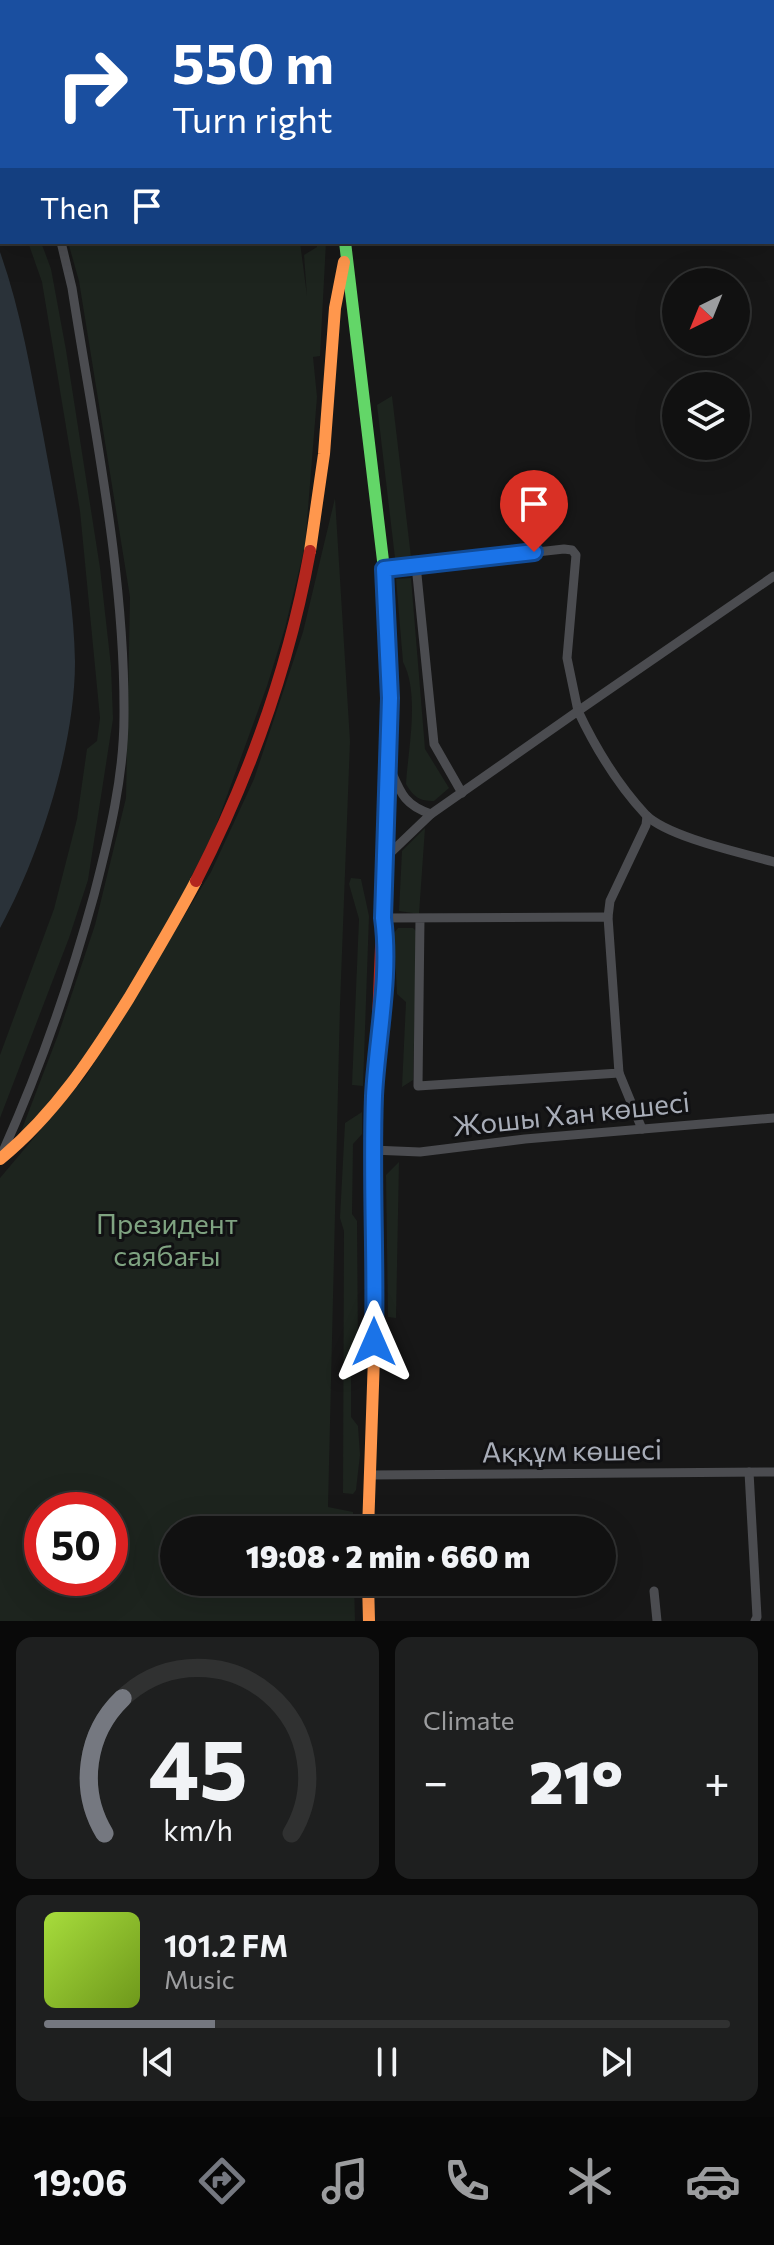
<!DOCTYPE html>
<meta charset="utf-8">
<style>
:root{--surface:#111;--page:#1e1f1f;--text:#f1f3f6;--muted:#9c9d9f;--line:#303131;--accent:#757880}
body{margin:0;font-family:Commissioner,sans-serif;background:var(--page);color:var(--text);height:100vh;display:flex;flex-direction:column;font-size:30px;white-space:nowrap}
*{box-sizing:border-box;margin:0}
p{font-size:26px;color:var(--muted)}
.icon{flex:none;width:44px;height:44px;fill:none;stroke:currentColor;stroke-width:2;stroke-linecap:round;stroke-linejoin:round}
.map{position:relative;height:1621px;overflow:hidden}
.sheet{display:flex;flex-direction:column;gap:16px;padding:16px;background:#090909;flex:1}
.sheet>*{flex:none}
.hud{position:absolute;left:0px;top:0px;width:774px;height:244px;box-shadow:0 8px 32px #0002,0 0 0 2px var(--line);background:#1a4fa0;color:#fff;overflow:hidden}
.needle{width:52px;rotate:223deg}
.tools{position:absolute;left:662px;top:268px;display:grid;gap:16px}
.tools a{display:grid;place-items:center;width:88px;height:88px;border-radius:50%;background:var(--surface);box-shadow:0 8px 32px #0002,0 0 0 2px var(--line);font-size:40px}
.speed{position:absolute;left:24px;top:1492px;display:flex;gap:16px;font-size:40px;font-weight:700;text-align:center}
.speed>*{display:grid;place-content:center;width:104px;height:104px;border-radius:50%;background:var(--surface);box-shadow:0 8px 32px #0002,0 0 0 2px var(--line);line-height:1}
.speed .limit{border:12px solid #d22;background:#fff;color:#111}
.pin{position:absolute;display:grid;place-items:center;width:68px;height:68px;color:#fff;margin:-82px -34px;border-radius:50% 50% 50% 0;rotate:-45deg;box-shadow:0 0 8px #0007}
.pin .icon{rotate:45deg}
.me{position:absolute;width:88px;margin:-44px;rotate:0deg;stroke-linejoin:round;filter:drop-shadow(0 0 6px #0008)}
.turn{display:flex;align-items:center;gap:28px;height:168px;padding:0 40px;font-size:36px}
.turn .icon{width:104px;height:104px;stroke-width:2.5}
.turn b{display:block;font-size:56px;line-height:68px}
.then{display:flex;align-items:center;height:76px;padding:0 40px;background:#0003;gap:16px;font-size:30px}
.big{font-size:60px;font-weight:800;line-height:1.1}
.sheet .widget{flex:1;display:flex;flex-direction:column;justify-content:center;gap:12px;min-width:0;padding:0 28px;border-radius:16px;background:var(--page)}
.sheet .dial{align-items:center;gap:0}
.dial svg{height:208px;overflow:visible;fill:none;stroke:var(--line);stroke-width:7;stroke-linecap:round;text-anchor:middle}
.dial text{fill:var(--text);stroke:none}
.song{display:flex;align-items:center;gap:24px}
.cover{width:96px;height:96px;border-radius:12px;background:linear-gradient(135deg,hsl(80 70% 55%),hsl(80 70% 35%))}
.played{height:8px;border-radius:4px;background:linear-gradient(90deg,var(--accent) 25%,var(--line) 25%)}
.keys{display:flex;justify-content:space-around;direction:ltr}
.heat{display:flex;justify-content:space-between;align-items:center;font-size:44px;direction:ltr}
.sheet .tiles{flex:1;display:grid;gap:16px;grid-template-columns:1fr 1fr}
.widget:last-child{grid-column:span 2}
.trip{position:absolute;left:160px;top:1516px;width:456px;height:80px;border-radius:40px;background:var(--surface);box-shadow:0 8px 32px #0002,0 0 0 2px var(--line);font-weight:800;line-height:80px;text-align:center}
.tabs{display:flex;height:128px;justify-content:space-around;align-items:center;background:#070707;color:var(--muted)}
.tabs .icon{width:56px;height:56px}
.tabs .selected{color:var(--accent)}
.tabs b{font-size:36px;color:var(--text)}
.map>svg:first-child{display:block}
.green{fill:#1d241e;fill-rule:evenodd}
.water{fill:#2a3239}
.lines{fill:none;stroke-linecap:round;stroke-linejoin:round}
.street{stroke:#4b4c50;stroke-width:9}
.fast{stroke:#63d668;stroke-width:12}
.slow{stroke:#ff974d;stroke-width:12}
.jam{stroke:#b3261e;stroke-width:12}
.route-casing{stroke:#114b97;stroke-width:20}
.route{stroke:#1a73e8;stroke-width:14}
.labels{text-anchor:middle;stroke-width:6;stroke-linejoin:round;paint-order:stroke}
.street-label{font-size:28px;fill:#a8adb8;stroke:#111113}
.park-label{font-size:28px;fill:#7fa381;stroke:#111113}
</style>
<div class="map">
<svg width="774" height="1621" viewBox="0 0 774 1621">
<rect width="100%" height="100%" fill="#171717"/>
<!-- green -->
<g class="green">
<polygon points="34,0 278,0 279,2 2,2 2,83 0,1"/>
<polygon points="28,242 41,242 51,269 66,350 100,568 111,666 113,719 88,880 69,938 0,1118 0,1055 54,909 77,819 87,749 97,741 100,718 80,511 42,282"/>
<polygon points="68,242 300,242 307,296 304,255 317,247 317,242 326,242 320,356 313,357 317,397 305,546 285,628 267,686 212,837 153,952 109,1023 66,1084 17,1142 58,1035 95,925 126,798 130,597 79,281"/>
<polygon points="392,396 411,557 404,562 395,558 377,405"/>
<path d="M335 498 350 741 340 1005 328 1507 353 1512 354 1530H174V1582H354L355 1621H0V1178L86 1076 211 872 254 779 303 632ZM42 1510H110V1578H42Z"/>
<path d="M411 578 425 749 449 788 434 801C419 801 414 797 406 784 408 749 420 694 403 662L396 579Z"/>
<polygon points="425,828 419,914 399,911 402,851"/>
<polygon points="351,878 361,879 369,916 363,1086 352,1085 359,919 349,884"/>
<polygon points="398,928 413,928 417,932 413,1080 402,1087 406,1002 397,994 394,933"/>
<polygon points="362,1112 362,1134 353,1144 352,1214 357,1221 358,1349 351,1363 351,1417 358,1426 360,1455 356,1490 353,1494 343,1493 344,1231 340,1218 345,1123"/>
<polygon points="399,1162 396,1318 388,1317 386,1175"/>
</g>
<!-- water -->
<path class="water" d="M0 252C21 311 31 373 43 434 56 506 74 589 75 662 75 746 40 855 0 928Z"/>
<g class="lines">
<!-- street -->
<g class="street">
<polyline points="0,100 2,104"/>
<polyline points="416,565 434,744 462,793"/>
<polyline points="384,569 564,549 572,550 576,555 567,658 578,711 774,576"/>
<path d="M389 766C400 791 403 805 431 814"/>
<path d="M385 858 431 814 578 711C595 747 619 786 646 815 668 837 742 853 774 862"/>
<polyline points="608,917 610,901 646,825 647,816"/>
<polyline points="383,918 608,917 619,1073 418,1086 420,918"/>
<polyline points="619,1073 642,1129"/>
<polyline points="372,1150 420,1152 525,1139 774,1118"/>
<path d="M0 1158C39 1072 69 986 94 895 109 837 124 777 124 716 125 572 94 430 72 288L61 242"/>
<polyline points="749,1472 757,1617 755,1621"/>
<polyline points="370,1475 774,1472"/>
<polyline points="654,1591 657,1621"/>
</g>
<!-- fast -->
<polyline class="fast" points="345,242 384,569 390,698 387,803"/>
<!-- slow -->
<g class="slow">
<polyline points="315,0 315,2"/>
<polyline points="331,2 332,0"/>
<polyline points="310,551 324,454 335,308 344,262"/>
<path d="M0 1159C55 1114 92 1057 129 998 152 959 175 921 196 881"/>
<polyline points="368,1530 375,1328 372,1150 375,1091"/>
<polyline points="368,1582 369,1621"/>
</g>
<!-- jam -->
<g class="jam">
<polyline points="303,0 304,2"/>
<path d="M196 881C249 778 289 666 310 551"/>
<polyline points="375,1091 387,803"/>
</g>
</g>
<g class="lines">
<defs>
<path id="route" d="M374 1342C376 1260 371 1178 374 1096 377 1037 391 976 383 918L390 698 384 569 534 552"/>
</defs>
<!-- route casing -->
<use href="#route" class="route-casing"/>
<!-- route -->
<use href="#route" class="route"/>
</g>
<g class="labels">
<!-- street labels -->
<g class="street-label">
<text transform="translate(571 1114) rotate(-6)" y="10">Жошы Хан көшесі</text>
<text transform="translate(572 1451) rotate(-1)" y="10">Аққұм көшесі</text>
</g>
<!-- park labels -->
<g class="park-label">
<text x="167" y="1234">Президент<tspan x="167" dy="32">саябағы</tspan></text>
</g>
</g>
</svg>
<div class="tools">
<a><svg class="needle" viewBox="-14 -14 28 28"><path d="M0-13l5 13h-10z" fill="#e53935"/><path d="M0 13l5-13h-10z" fill="#9c9d9f"/></svg></a>
<a><svg class="icon" aria-label="layers" viewBox="0 0 24 24"><path d="M12 4l9 5-9 5-9-5zM3 14l9 5 9-5"/></svg></a>
</div>
<div class="speed"><div class="limit">50</div></div>
<div class="pin" style="left:534px;top:552px;background:#d93025"><svg class="icon" aria-label="arrive" viewBox="0 0 24 24"><path d="M6 21V4h12l-3 4 3 4H6"/></svg></div>
<svg class="me" style="left:374px;top:1342px" viewBox="-20 -20 40 40"><path d="M0-17L14 15 0 8-14 15z" fill="#1a73e8" stroke="#fff" stroke-width="4"/></svg>
<div class="trip">19:08 · 2 min · 660 m</div>
<div class="hud">
<div class="turn"><svg class="icon" aria-label="right" viewBox="0 0 24 24"><path d="M7 20v-9h11M14 6l5 5-5 5"/></svg><div><b>550 m</b>Turn right</div></div>
<div class="then">Then<svg class="icon" aria-label="arrive" viewBox="0 0 24 24"><path d="M6 21V4h12l-3 4 3 4H6"/></svg></div>
</div>
</div>
<section class="sheet">
<div class="tiles">
<div class="widget dial"><svg viewBox="0 0 100 80">
<path d="M14 69A42 42 0 1 1 86 69"/>
<path d="M14 69A42 42 0 0 1 21 17" stroke="#757880"/>
<text x="50" y="56" font-size="32" font-weight="700">45</text>
<text x="50" y="72" font-size="11">km/h</text>
</svg></div>
<div class="widget"><p>Climate</p>
<div class="heat"><a>−</a><b class="big">21°</b><a>+</a></div>
</div>
<div class="widget">
<div class="song"><i class="cover"></i><div><b>101.2 FM</b><p>Music</p></div></div>
<div class="played"></div>
<div class="keys"><svg class="icon" aria-label="previous" viewBox="0 0 24 24"><path d="M18 5L8 12l10 7zM5 5v14"/></svg><svg class="icon" aria-label="pause" viewBox="0 0 24 24"><path d="M8 5v14M16 5v14"/></svg><svg class="icon" aria-label="next" viewBox="0 0 24 24"><path d="M6 5l10 7-10 7zM19 5v14"/></svg></div>
</div>
</div>
</section>
<nav class="tabs">
<b>19:06</b>
<svg class="icon selected" aria-label="directions" viewBox="0 0 24 24"><path d="M12 3l9 9-9 9-9-9zM9 14v-3h6M13 9l2 2-2 2"/></svg>
<svg class="icon" aria-label="music" viewBox="0 0 24 24"><path d="M9 18V5l10-2v13"/><circle cx="6" cy="18" r="3"/><circle cx="16" cy="16" r="3"/></svg>
<svg class="icon" aria-label="phone" viewBox="0 0 24 24"><path d="M5 4h4l2 5-3 2q2 4 5 5l2-3 5 2v4C11 20 4 13 5 4z"/></svg>
<svg class="icon" aria-label="climate" viewBox="0 0 24 24"><path d="M12 3v18M4 7l16 10M4 17L20 7"/></svg>
<svg class="icon" aria-label="car" viewBox="0 0 24 24"><path d="M5 17H2v-5l4-1 3-4h7l3 4 3 1v5h-3M9 17h6M6 11h13"/><circle cx="7" cy="17" r="2"/><circle cx="17" cy="17" r="2"/></svg>
</nav>
